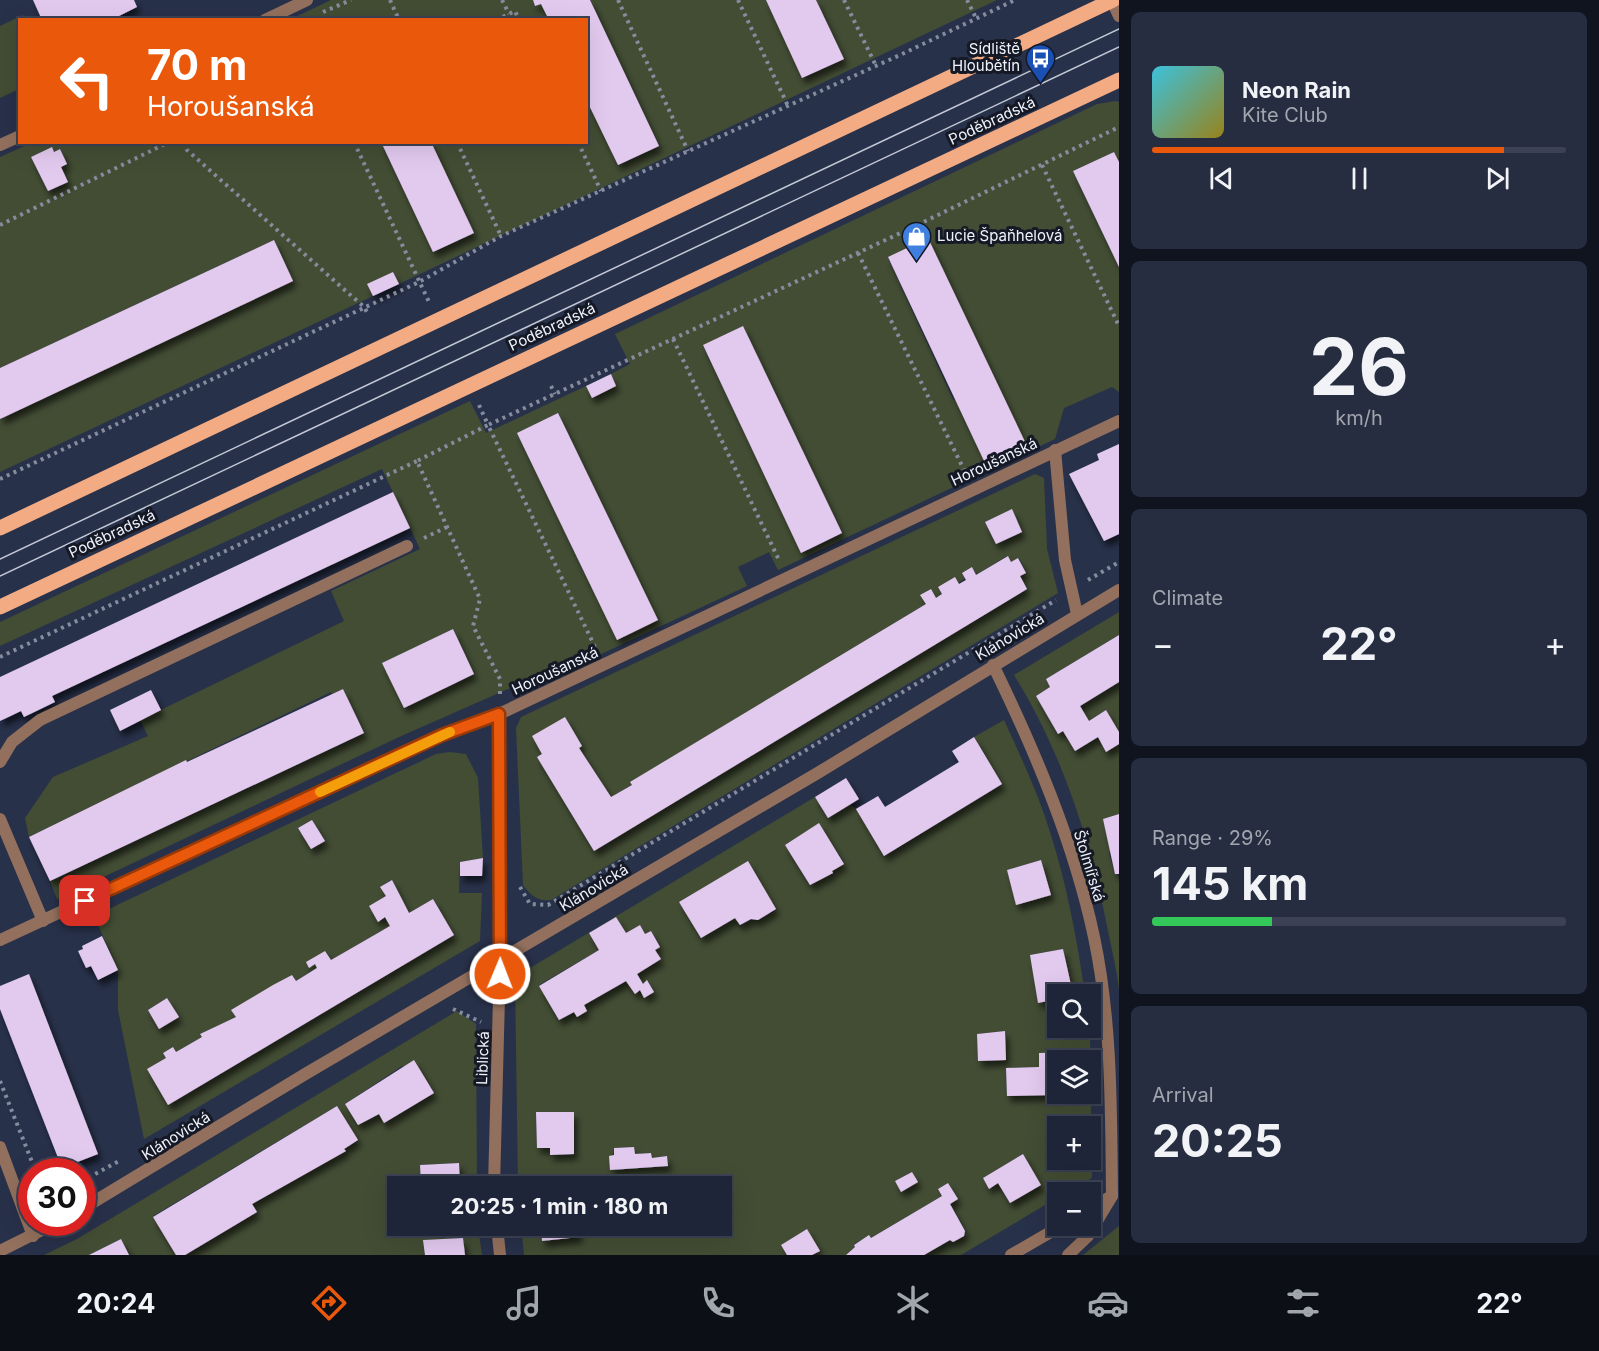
<!DOCTYPE html>
<meta charset="utf-8">
<style>
:root{--surface:#1e2538;--page:#262d40;--text:#f1f3f6;--muted:#a1a5ae;--line:#3c4253;--accent:#ea580c}
body{margin:0;font-family:Inter,sans-serif;background:var(--page);color:var(--text);height:100vh;display:flex;flex-direction:column;font-size:22px;white-space:nowrap}
*{box-sizing:border-box;margin:0}
p{font-size:20px;color:var(--muted)}
.icon{flex:none;width:33px;height:33px;fill:none;stroke:currentColor;stroke-width:2;stroke-linecap:round;stroke-linejoin:round}
.map{position:relative;flex:1;overflow:hidden}
.side{display:flex;flex-direction:column;gap:12px;padding:12px;background:#10141f;width:480px}
.side>*{flex:none}
.guide{position:absolute;left:18px;top:18px;width:570px;height:126px;border-radius:0px;box-shadow:0 6px 24px #0002,0 0 0 2px var(--line);background:#ea580c;color:#fff;overflow:hidden}
.fabs{position:absolute;left:1047px;top:984px;display:grid;gap:12px}
.fabs a{display:grid;place-items:center;width:54px;height:54px;border-radius:0px;background:var(--surface);box-shadow:0 6px 24px #0002,0 0 0 2px var(--line);font-size:30px}
.speed{position:absolute;left:18px;top:1158px;display:flex;gap:12px;font-size:30px;font-weight:700;text-align:center}
.speed>*{display:grid;place-content:center;width:78px;height:78px;border-radius:50%;background:var(--surface);box-shadow:0 6px 24px #0002,0 0 0 2px var(--line);line-height:1}
.speed .limit{border:9px solid #d22;background:#fff;color:#111}
.pin{position:absolute;display:grid;place-items:center;width:51px;height:51px;color:#fff;margin:-26px;border-radius:12px;box-shadow:0 3px 9px #0006}
.me{position:absolute;width:66px;margin:-33px;rotate:1deg;stroke-linejoin:round;filter:drop-shadow(0 0 4px #0008)}
.turn{display:flex;align-items:center;gap:21px;height:126px;padding:0 30px;font-size:27px}
.turn .icon{width:78px;height:78px;stroke-width:2.5}
.turn b{display:block;font-size:42px;line-height:51px}
.big{font-size:45px;font-weight:700;line-height:1.1}
.side .card{flex:1;display:flex;flex-direction:column;justify-content:center;gap:9px;min-width:0;padding:0 21px;border-radius:9px;background:var(--page)}
.side .dial{align-items:center;gap:0}
.dial b{font-size:78px;line-height:1}
.song{display:flex;align-items:center;gap:18px}
.cover{width:72px;height:72px;border-radius:9px;background:linear-gradient(135deg,hsl(190 70% 55%),hsl(50 70% 35%))}
.played{height:6px;border-radius:3px;background:linear-gradient(90deg,var(--accent) 85%,var(--line) 85%)}
.keys{display:flex;justify-content:space-around;direction:ltr}
.heat{display:flex;justify-content:space-between;align-items:center;font-size:33px;direction:ltr}
.charge{height:9px;border-radius:4px;background:linear-gradient(90deg,#34c759 29%,var(--line) 0)}
.trip{position:absolute;left:387px;top:1176px;width:345px;height:60px;border-radius:0px;background:var(--surface);box-shadow:0 6px 24px #0002,0 0 0 2px var(--line);font-weight:700;line-height:60px;text-align:center}
.dock{display:flex;height:96px;justify-content:space-around;align-items:center;background:#0c0f16;color:var(--muted)}
.dock .icon{width:42px;height:42px}
.dock .current{color:var(--accent)}
.dock b{font-size:27px;color:var(--text)}
main{display:flex;flex:1;min-height:0}
.map>svg:first-child{display:block}
.green{fill:#434d34;fill-rule:evenodd}
.building{fill:#e2caef;filter:url(#shadow)}
.lines{fill:none;stroke-linecap:round;stroke-linejoin:round}
.path{stroke:#858c9e;stroke-width:4;stroke-dasharray:3 4.5;stroke-linecap:butt}
.service{stroke:#93705d;stroke-width:12}
.minor{stroke:#93705d;stroke-width:12}
.tertiary{stroke:#93705d;stroke-width:12}
.primary{stroke:#f3ab84;stroke-width:15}
.tram{stroke:#c3c8d6;stroke-width:1.5}
.route-casing{stroke:#983908;stroke-width:15}
.route{stroke:#ea580c;stroke-width:10}
.slow{stroke:#f59e0b;stroke-width:10}
.labels{text-anchor:middle;stroke-width:6;stroke-linejoin:round;paint-order:stroke}
.poi-label{font-size:15px;fill:#eff3fd;stroke:#151925;text-anchor:end}
.street-label{font-size:15px;fill:#eff3fd;stroke:#151925}
</style>
<main>
<div class="map">
<svg width="1119" height="1255" viewBox="0 0 1119 1255">
<defs>
<filter id="shadow"><feDropShadow dx="3.5" dy="6" stdDeviation="3" flood-color="#0009"/></filter>
</defs>
<rect width="100%" height="100%" fill="#28314a"/>
<!-- green -->
<g class="green">
<polygon points="331,0 533,0 535,6 541,4 549,20 289,20"/>
<path d="M590 0H766L803 78 844 59 816 0H997L399 284H367L373 296 0 472V419L274 240 0 368V157L31 143H381L434 252 474 233 431 143 586 142 587 99 618 165 659 146ZM52 148 54 152 60 149 67 164 61 167 68 182 48 191 31 157Z"/>
<polygon points="23,15 25,19 20,20 19,89 0,98 0,26"/>
<path d="M1116 101 1119 102V162L1114 152 1073 171 1119 267V392L1112 387 1064 408 1055 439 778 570 769 552 738 567 747 586 584 662 578 653 508 689 399 737 57 899 50 881 364 733 343 689 332 694 331 692 29 837 25 818 53 777 148 736 140 720 344 621 331 591 420 549 382 469 0 646V622L470 401 486 433 586 386 592 397 616 386 611 374 630 364 615 334 1097 104ZM928 238 1026 446 953 399 888 258ZM743 326 842 533 802 553 703 346ZM558 413 658 620 585 574 518 433ZM453 629 474 674 404 708 383 663Z"/>
<path d="M1035 474 1044 478 1047 549 1058 593 551 900C537 901 531 896 523 885L516 728 521 717ZM1012 510 1022 532 996 544 985 522ZM1007 556 1011 562 1019 558 1026 572 1020 576 1027 589 594 851 538 758 542 754 565 717 582 746 579 748 611 797 632 785 631 782 926 604 921 595 930 589 936 598 942 596 938 587C956 585 964 584 972 567L976 575Z"/>
<path d="M1119 612V635L1046 679 1050 687 1036 696 1058 734 1063 731 1075 751 1098 737 1106 751 1119 744V814L1103 819 1112 851 1109 853 1115 874H1118L1119 879V990C1117 970 1112 951 1108 931 1091 842 1062 752 1014 675Z"/>
<polygon points="1119,682 1119,732 1106,710 1089,721 1080,706"/>
<path d="M1004 720C1021 757 1038 793 1050 832 1067 885 1077 940 1085 994H1073L1063 949 1031 955 1038 1003 1057 999 1058 1028H1090L1092 1178 1067 1192H1058L1057 1198 961 1255H924L950 1240 953 1242 964 1236 965 1230 950 1204 958 1199 948 1183 938 1189 942 1196 871 1238 869 1236 854 1244 855 1247 846 1255H812L819 1251 807 1230 781 1245 787 1255H524L521 1226H541L542 1241 579 1237 578 1226H722V1186H518L515 977 815 797 828 818 850 804 856 809 885 856 1002 784 974 737ZM819 824 844 863 832 871 833 873 809 884 785 845ZM1041 860 1051 895 1016 904 1007 870ZM748 862 776 910 758 920 751 919 741 925 743 930 735 918 701 938 679 902ZM616 917 626 933 640 925 645 934 651 931 660 946 655 950 661 959 637 974 643 984 648 981 654 992 644 998 640 990 626 981 584 1005 577 1017 574 1012 559 1020 539 985 599 950 589 933ZM1005 1031 1006 1060 978 1061 977 1034ZM1071 1052 1072 1060H1090V1094L1007 1096 1006 1068 1039 1067V1053ZM573 1112 574 1154 550 1155V1148H537L536 1113ZM1058 1126H1090V1160H1058ZM633 1147 635 1154 651 1153 652 1158 667 1156 668 1166 610 1170 614 1148ZM1023 1154 1041 1185 1010 1203 998 1183 989 1189 983 1178ZM912 1172 917 1182 901 1192 895 1181Z"/>
<path d="M450 752 466 754 478 778 483 858 460 862 459 893H482L480 941 144 1139 118 1010V970L94 916 436 754ZM312 821 325 841 311 849 298 828ZM391 880 409 913 433 899 454 935 168 1105 166 1058 163 1053 173 1047 176 1052 202 1037 200 1034 236 1017 232 1010 292 975 296 981 317 968 315 964 309 967 325 951 331 960 390 926 385 917 378 922 369 906 386 896 381 887ZM167 998 178 1017 159 1029 148 1010Z"/>
<path d="M457 1011 476 1024 477 1186H460L459 1163 420 1165 421 1186H398V1226H478L482 1255H465L463 1238 424 1240 425 1255H185L257 1212 252 1204 345 1151 344 1149 358 1141 337 1106 153 1216 176 1255H129L121 1239 89 1255H44L77 1239ZM402 1066 430 1086 434 1093 384 1122 379 1114 358 1125 345 1104Z"/>
<polygon points="1119,1226 1119,1255 1083,1255"/>
</g>
<!-- building -->
<g class="building">
<polygon points="33,0 134,0 137,7 111,20 42,20"/>
<polygon points="533,0 590,0 659,146 618,165 586,99 586,20 549,20 541,4 535,6"/>
<polygon points="766,0 816,0 844,59 802,78"/>
<polygon points="381,142 431,142 474,233 433,252"/>
<polygon points="52,147 54,152 60,149 67,164 61,167 68,182 48,191 31,157"/>
<polygon points="1114,152 1119,162 1119,267 1073,171"/>
<polygon points="928,238 1027,446 986,465 888,257"/>
<polygon points="274,240 293,281 0,419 0,368"/>
<polygon points="393,272 399,284 373,296 367,284"/>
<polygon points="743,326 842,533 801,553 703,345"/>
<polygon points="611,374 616,386 592,398 586,386"/>
<polygon points="558,413 658,620 617,640 517,433"/>
<polygon points="1119,444 1119,534 1104,541 1069,474 1099,460 1097,454"/>
<polygon points="393,492 410,528 52,696 55,702 24,717 21,711 0,721 0,677"/>
<polygon points="1012,509 1022,532 996,544 985,522"/>
<polygon points="1008,556 1011,562 1018,558 1026,573 1020,576 1027,589 594,851 537,757 542,754 532,736 565,717 582,746 579,748 611,797 632,785 630,782 926,604 920,595 931,589 936,598 942,594 938,587 955,577 959,584 966,580 962,573 972,567 976,575"/>
<polygon points="453,629 474,674 404,708 382,663"/>
<polygon points="1119,635 1119,682 1080,706 1089,721 1106,710 1119,732 1119,744 1106,752 1098,737 1075,751 1063,731 1058,734 1036,696 1050,687 1046,679"/>
<polygon points="343,689 364,733 50,881 29,837 186,760 187,762"/>
<polygon points="151,690 161,710 120,731 110,710"/>
<polygon points="974,737 1002,784 884,856 856,809 878,796 885,807 959,762 952,751"/>
<polygon points="846,778 859,799 828,818 815,797"/>
<polygon points="1119,814 1119,874 1115,874 1103,819"/>
<polygon points="312,820 325,841 311,849 298,828"/>
<polygon points="819,823 844,864 832,871 833,873 810,885 785,845"/>
<polygon points="483,858 482,876 460,876 460,862"/>
<polygon points="1041,860 1051,895 1016,905 1007,870"/>
<polygon points="748,861 776,909 758,920 751,919 740,925 735,918 701,938 679,902"/>
<polygon points="392,880 409,913 433,899 454,935 168,1105 147,1069 166,1058 163,1053 173,1047 176,1052 202,1037 200,1034 236,1017 231,1010 273,985 292,975 296,981 317,968 315,964 309,968 306,962 325,951 331,960 390,926 385,917 378,922 369,906 386,896 380,887"/>
<polygon points="616,917 626,933 640,925 645,934 651,931 660,947 655,950 661,959 637,974 643,984 647,980 654,992 644,998 640,990 635,994 626,981 584,1005 587,1011 577,1017 574,1012 559,1020 539,986 599,950 589,933"/>
<polygon points="102,936 118,970 98,980 91,966 86,968 78,951 83,949 82,946"/>
<polygon points="1063,949 1073,994 1058,994 1058,999 1038,1003 1030,955"/>
<polygon points="29,974 98,1154 62,1168 0,1009 0,986"/>
<polygon points="167,998 179,1017 159,1029 148,1010"/>
<polygon points="1005,1031 1006,1060 978,1061 977,1034"/>
<polygon points="1072,1052 1072,1060 1058,1060 1058,1095 1007,1096 1006,1068 1039,1067 1039,1053"/>
<polygon points="414,1060 434,1093 384,1123 379,1114 358,1125 345,1104"/>
<polygon points="337,1106 358,1140 344,1149 346,1151 252,1204 257,1212 185,1255 176,1255 153,1217"/>
<polygon points="536,1112 574,1112 574,1154 550,1155 550,1148 537,1148"/>
<polygon points="634,1147 635,1154 651,1153 652,1158 667,1156 668,1166 610,1170 609,1156 614,1155 614,1148"/>
<polygon points="1023,1154 1041,1185 1010,1203 998,1183 989,1189 983,1178"/>
<polygon points="459,1163 460,1186 421,1186 420,1165"/>
<polygon points="912,1172 918,1182 901,1192 895,1181"/>
<polygon points="948,1183 958,1199 950,1204 965,1231 964,1236 953,1242 950,1240 924,1255 846,1255 855,1247 854,1245 869,1235 871,1238 942,1196 938,1189"/>
<polygon points="541,1226 578,1226 579,1237 542,1241"/>
<polygon points="807,1229 820,1251 812,1255 787,1255 781,1245"/>
<polygon points="463,1238 465,1255 425,1255 423,1240"/>
<polygon points="121,1239 129,1255 89,1255"/>
</g>
<g class="lines">
<!-- path -->
<g class="path">
<polyline points="390,0 399,20"/>
<polyline points="502,0 509,14"/>
<polyline points="618,0 688,151"/>
<polyline points="738,0 788,106"/>
<polyline points="844,0 876,66"/>
<polyline points="967,0 976,18"/>
<polyline points="323,12 351,0"/>
<polyline points="496,20 515,11 519,20"/>
<polyline points="148,142 163,145"/>
<polyline points="184,142 187,150 364,307 368,314"/>
<polyline points="354,142 429,302"/>
<polyline points="457,142 501,236"/>
<polyline points="578,142 601,191"/>
<polyline points="1042,165 1119,326"/>
<polyline points="0,225 169,142"/>
<polyline points="858,253 966,474"/>
<polyline points="673,339 779,560"/>
<polyline points="551,386 555,394"/>
<polyline points="479,405 488,425 417,461 480,599 473,626 500,679 500,694"/>
<polyline points="0,479 419,282 501,236 900,55 1015,0"/>
<polyline points="424,538 447,527"/>
<polyline points="1088,580 1119,562"/>
<polyline points="595,647 488,425 907,230 1119,127"/>
<polyline points="0,657 417,461"/>
<polyline points="520,887 530,904 548,905 1056,600"/>
<polyline points="453,1009 481,1022"/>
<polyline points="0,1081 36,1172"/>
<polyline points="82,1181 121,1160"/>
</g>
<!-- service -->
<g class="service">
<polyline points="1055,450 1065,560 1077,614"/>
<polyline points="0,762 12,742 40,720 407,546"/>
<polyline points="0,819 43,921"/>
</g>
<!-- minor -->
<g class="minor">
<polyline points="265,20 307,0"/>
<polyline points="0,145 20,136"/>
<path d="M993 665C1035 751 1074 843 1094 937 1112 1022 1111 1110 1112 1196"/>
<polyline points="0,940 442,735 499,714 1119,421"/>
<polyline points="0,1147 33,1236"/>
<polyline points="494,1186 500,960 499,714"/>
<polyline points="82,1209 307,1073 816,774 1119,590"/>
<polyline points="1090,1209 1110,1197"/>
<polyline points="497,1226 500,1255"/>
<polyline points="0,1251 58,1222"/>
<polyline points="1011,1255 1061,1226"/>
<polyline points="1068,1255 1088,1236 1112,1196"/>
</g>
<!-- tertiary -->
<polyline class="tertiary" points="1112,1 1119,16"/>
<!-- primary -->
<g class="primary">
<polyline points="0,528 1113,0"/>
<polyline points="0,607 1119,80"/>
</g>
<!-- tram -->
<g class="tram">
<polyline points="0,559 1119,29"/>
<polyline points="0,576 1119,47"/>
</g>
</g>
<g class="lines">
<defs>
<polyline id="route" points="85,901 442,735 499,714 500,974"/>
</defs>
<!-- route casing -->
<use href="#route" class="route-casing"/>
<!-- route -->
<use href="#route" class="route"/>
<!-- slow -->
<polyline class="slow" points="320,792 450,732"/>
</g>
<!-- icons -->
<defs>
<symbol id="bus-pin" viewBox="-11 -11 22 30"><path d="M0 17L-7.5 6A9.5 9.5 0 1 1 7.5 6Z" fill="#1a4fb4" stroke="#151925"/><path d="M-5-6H5V4H4V6H2V4H-2V6H-4V4H-5ZM-3.5-4V0h7V-4ZM-3.5 1.2v1.5H-2V1.2ZM2 1.2v1.5H3.5V1.2Z" fill="#fff"/></symbol>
<symbol id="shop-pin" viewBox="-11 -11 22 30"><path d="M0 17L-7.5 6A9.5 9.5 0 1 1 7.5 6Z" fill="#3f7fe0" stroke="#151925"/><path d="M-5-2.5h2.3a2.7 3.5 0 0 1 5.4 0H5L5.5 6h-11ZM-1.5-2.5h3a1.5 2.3 0 0 0-3 0Z" fill="#fff"/></symbol>
</defs>
<g fill-rule="evenodd">
<use href="#bus-pin" x="1024" y="42" width="33" height="45"/>
<use href="#shop-pin" x="900" y="220" width="33" height="45"/>
</g>
<g class="labels">
<!-- poi labels -->
<g class="poi-label">
<text x="1020" y="54">Sídliště<tspan x="1020" dy="17">Hloubětín</tspan></text>
<text x="937" y="241" text-anchor="start">Lucie Špaňhelová</text>
</g>
<!-- street labels -->
<g class="street-label">
<text transform="translate(992 121) rotate(-25)" y="5">Poděbradská</text>
<text transform="translate(552 327) rotate(-25)" y="5">Poděbradská</text>
<text transform="translate(994 462) rotate(-25)" y="5">Horoušanská</text>
<text transform="translate(112 534) rotate(-25)" y="5">Poděbradská</text>
<text transform="translate(1010 637) rotate(-31)" y="5">Klánovická</text>
<text transform="translate(555 671) rotate(-25)" y="5">Horoušanská</text>
<text transform="translate(1089 866) rotate(73)" y="5">Štolmířská</text>
<text transform="translate(594 888) rotate(-31)" y="5">Klánovická</text>
<text transform="translate(483 1058) rotate(-88)" y="5">Liblická</text>
<text transform="translate(176 1136) rotate(-32)" y="5">Klánovická</text>
</g>
</g>
</svg>
<div class="fabs">
<a><svg class="icon" aria-label="search" viewBox="0 0 24 24"><circle cx="10" cy="10" r="6"/><path d="M15 15l6 6"/></svg></a>
<a><svg class="icon" aria-label="layers" viewBox="0 0 24 24"><path d="M12 4l9 5-9 5-9-5zM3 14l9 5 9-5"/></svg></a>
<a>+</a>
<a>−</a>
</div>
<div class="speed"><div class="limit">30</div></div>
<div class="pin" style="left:85px;top:901px;background:#d93025"><svg class="icon" aria-label="arrive" viewBox="0 0 24 24"><path d="M6 21V4h12l-3 4 3 4H6"/></svg></div>
<svg class="me" style="left:500px;top:974px" viewBox="-20 -20 40 40"><circle r="17" fill="#ea580c" stroke="#fff" stroke-width="3"/><path d="M0-11L8 9 0 5-8 9z" fill="#fff"/></svg>
<div class="trip">20:25 · 1 min · 180 m</div>
<div class="guide">
<div class="turn"><svg class="icon" aria-label="left" viewBox="0 0 24 24"><path d="M17 20v-9H6M10 6l-5 5 5 5"/></svg><div><b>70 m</b>Horoušanská</div></div>
</div>
</div>
<section class="side">
<div class="card">
<div class="song"><i class="cover"></i><div><b>Neon Rain</b><p>Kite Club</p></div></div>
<div class="played"></div>
<div class="keys"><svg class="icon" aria-label="previous" viewBox="0 0 24 24"><path d="M18 5L8 12l10 7zM5 5v14"/></svg><svg class="icon" aria-label="pause" viewBox="0 0 24 24"><path d="M8 5v14M16 5v14"/></svg><svg class="icon" aria-label="next" viewBox="0 0 24 24"><path d="M6 5l10 7-10 7zM19 5v14"/></svg></div>
</div>
<div class="card dial"><b>26</b><p>km/h</p></div>
<div class="card"><p>Climate</p>
<div class="heat"><a>−</a><b class="big">22°</b><a>+</a></div>
</div>
<div class="card"><p>Range · 29%</p><b class="big">145 km</b><div class="charge"></div></div>
<div class="card"><p>Arrival</p><b class="big">20:25</b></div>
</section>
</main>
<nav class="dock">
<b>20:24</b>
<svg class="icon current" aria-label="directions" viewBox="0 0 24 24"><path d="M12 3l9 9-9 9-9-9zM9 14v-3h6M13 9l2 2-2 2"/></svg>
<svg class="icon" aria-label="music" viewBox="0 0 24 24"><path d="M9 18V5l10-2v13"/><circle cx="6" cy="18" r="3"/><circle cx="16" cy="16" r="3"/></svg>
<svg class="icon" aria-label="phone" viewBox="0 0 24 24"><path d="M5 4h4l2 5-3 2q2 4 5 5l2-3 5 2v4C11 20 4 13 5 4z"/></svg>
<svg class="icon" aria-label="climate" viewBox="0 0 24 24"><path d="M12 3v18M4 7l16 10M4 17L20 7"/></svg>
<svg class="icon" aria-label="car" viewBox="0 0 24 24"><path d="M5 17H2v-5l4-1 3-4h7l3 4 3 1v5h-3M9 17h6M6 11h13"/><circle cx="7" cy="17" r="2"/><circle cx="17" cy="17" r="2"/></svg>
<svg class="icon" aria-label="filters" viewBox="0 0 24 24"><path d="M4 7h16M4 17h16"/><circle cx="9" cy="7" r="2"/><circle cx="15" cy="17" r="2"/></svg>
<b>22°</b>
</nav>
